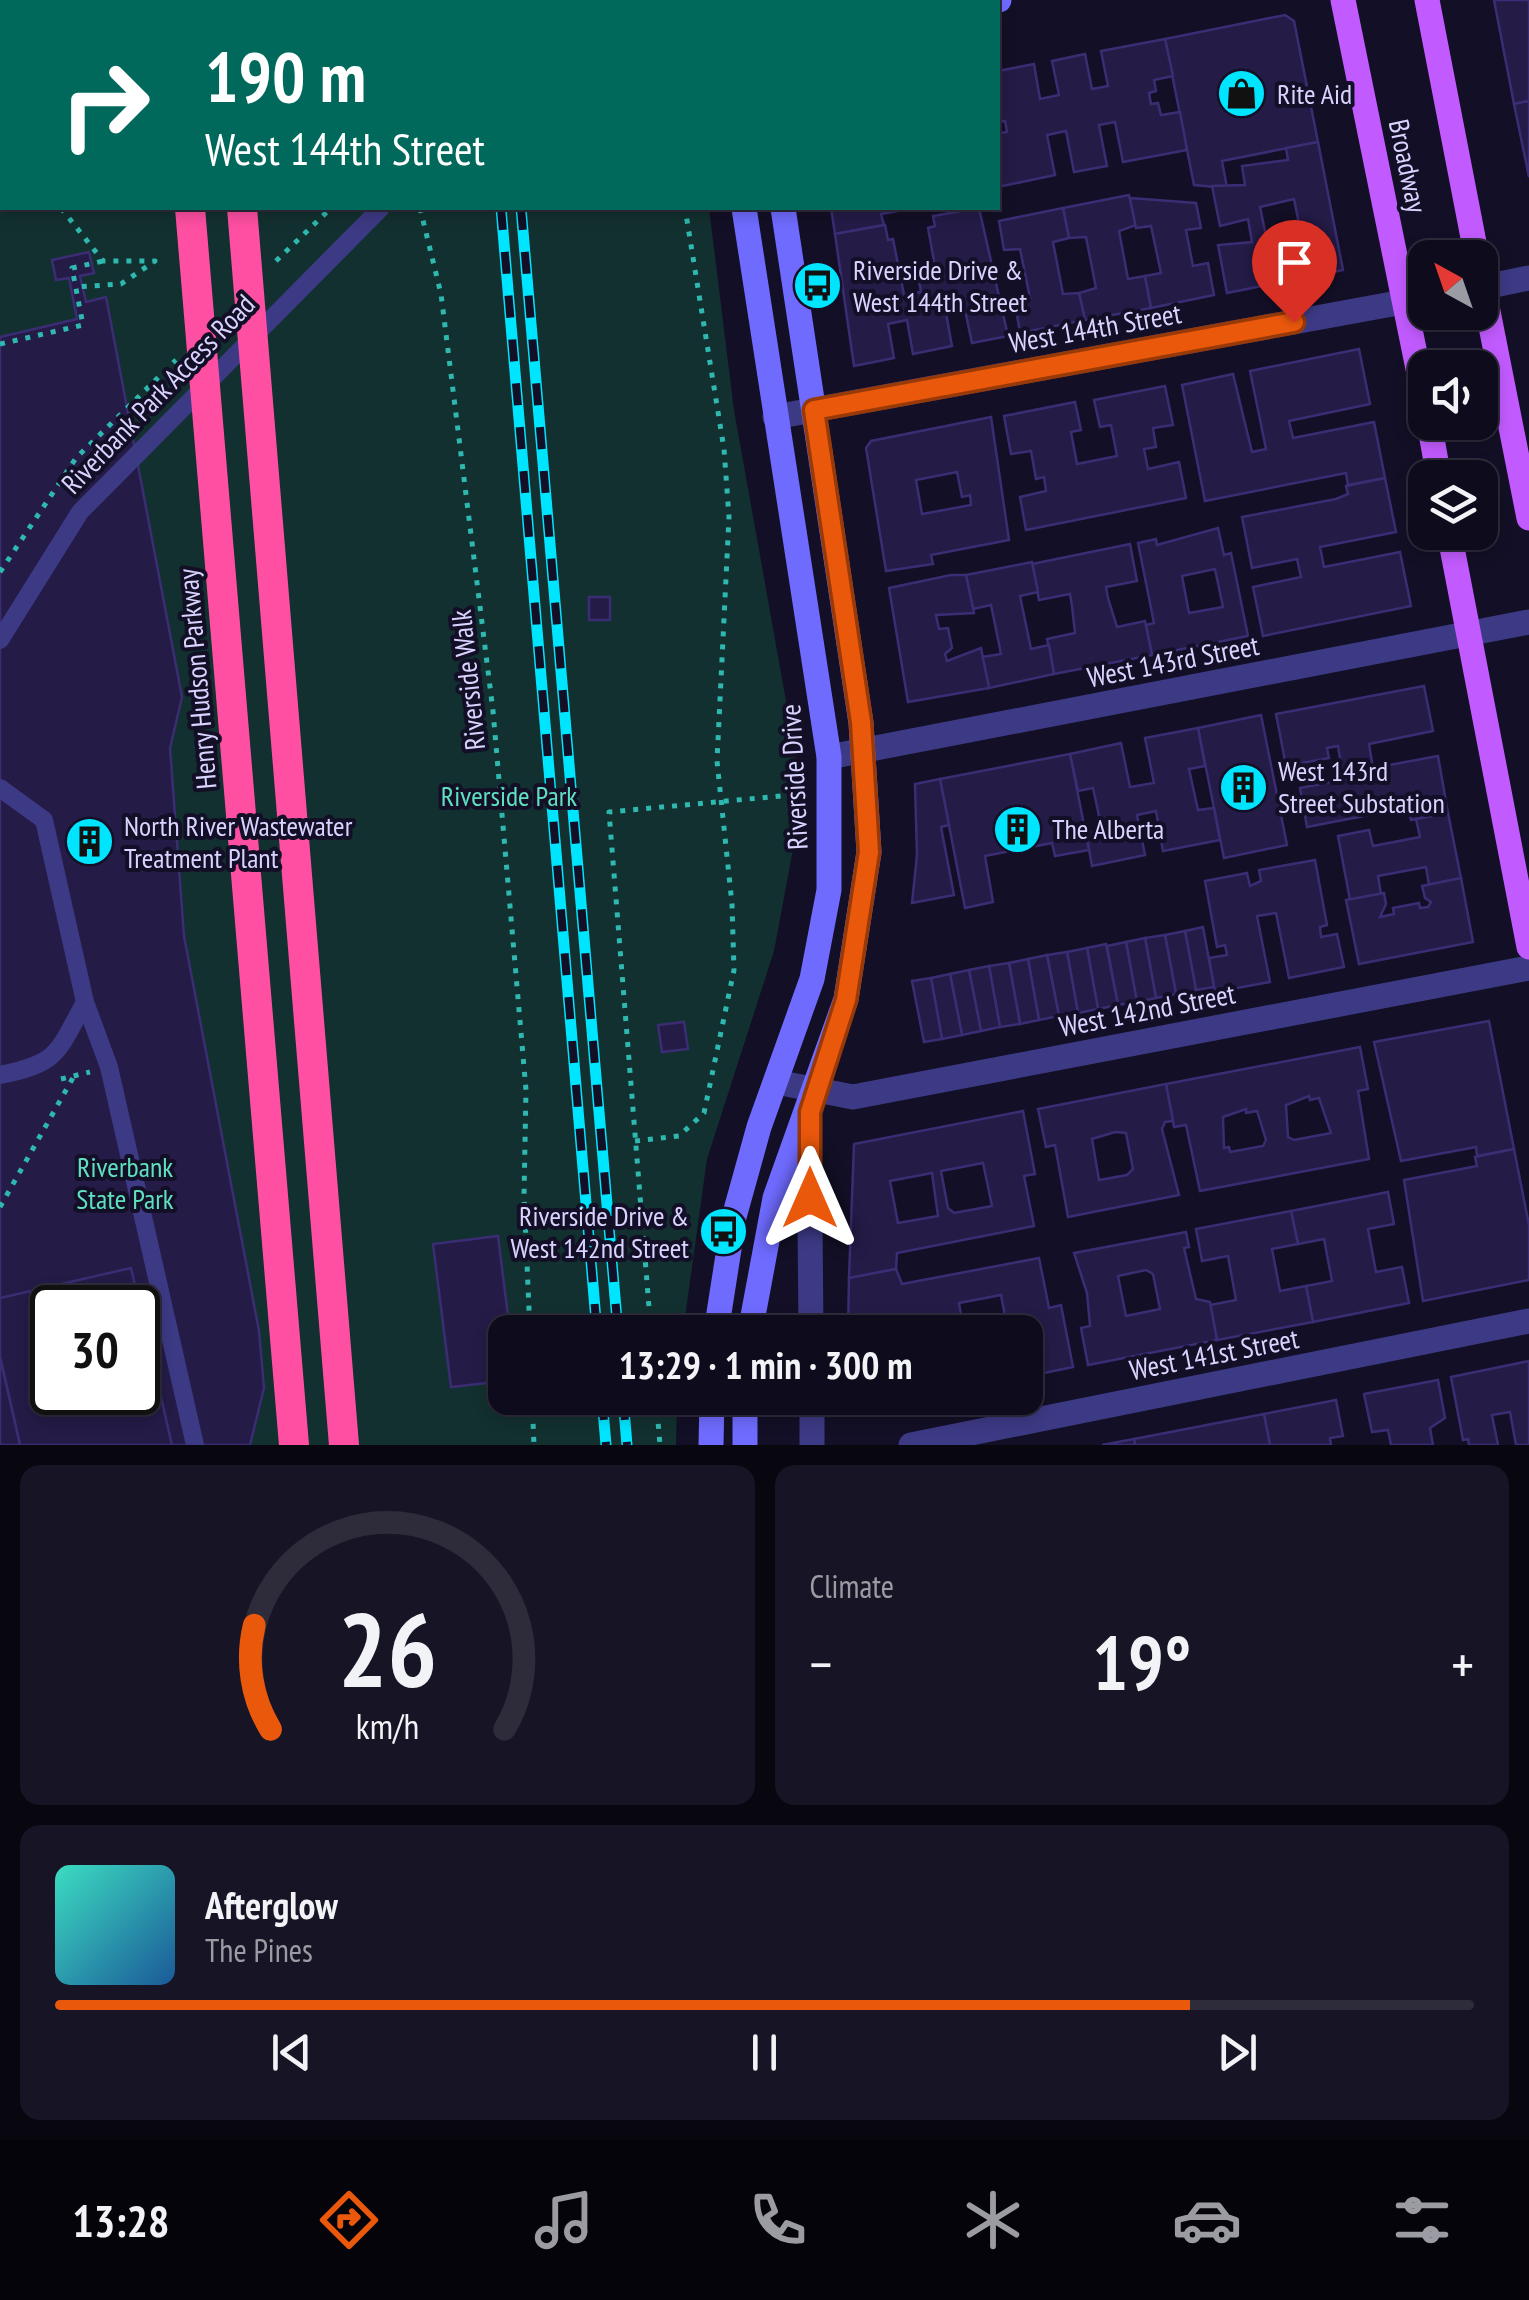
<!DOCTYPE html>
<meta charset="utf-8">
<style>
:root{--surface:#0e0b1c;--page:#171425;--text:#f1f3f6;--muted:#9b9ba3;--line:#2e2b3b;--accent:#ea580c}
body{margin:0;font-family:"PT Sans Narrow",sans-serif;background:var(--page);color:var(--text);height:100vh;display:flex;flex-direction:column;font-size:38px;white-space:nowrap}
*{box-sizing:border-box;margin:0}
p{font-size:32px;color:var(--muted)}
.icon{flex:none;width:55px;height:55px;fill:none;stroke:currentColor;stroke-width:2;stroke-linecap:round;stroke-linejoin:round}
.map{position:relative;height:1445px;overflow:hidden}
.details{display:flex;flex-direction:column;gap:20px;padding:20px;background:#08060f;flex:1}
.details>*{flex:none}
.hud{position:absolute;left:0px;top:0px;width:1000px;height:210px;box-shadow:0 5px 15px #0003,0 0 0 2px var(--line);background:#00695c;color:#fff;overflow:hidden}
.needle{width:65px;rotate:320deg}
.buttons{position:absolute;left:1408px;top:240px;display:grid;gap:20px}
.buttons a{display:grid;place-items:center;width:90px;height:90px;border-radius:20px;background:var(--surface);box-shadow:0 5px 15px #0003,0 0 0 2px var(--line);font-size:50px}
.speed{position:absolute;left:30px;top:1285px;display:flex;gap:20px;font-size:50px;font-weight:700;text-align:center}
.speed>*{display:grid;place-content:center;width:130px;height:130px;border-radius:50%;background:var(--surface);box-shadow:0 5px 15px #0003,0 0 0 2px var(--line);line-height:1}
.speed .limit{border:5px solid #111;border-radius:15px;background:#fff;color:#111}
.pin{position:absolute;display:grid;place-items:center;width:85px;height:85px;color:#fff;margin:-102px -42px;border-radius:50% 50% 50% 0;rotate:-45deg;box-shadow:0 0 10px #0007}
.pin .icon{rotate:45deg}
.me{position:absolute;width:110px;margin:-55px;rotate:0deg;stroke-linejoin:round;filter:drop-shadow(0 0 8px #0008)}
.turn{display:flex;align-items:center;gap:35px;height:210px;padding:0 40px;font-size:45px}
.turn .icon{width:130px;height:130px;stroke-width:2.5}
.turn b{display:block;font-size:70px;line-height:85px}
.big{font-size:75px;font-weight:600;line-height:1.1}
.details .widget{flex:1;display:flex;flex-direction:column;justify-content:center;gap:15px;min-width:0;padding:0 35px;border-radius:20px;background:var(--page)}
.details .dial{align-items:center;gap:0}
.dial svg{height:260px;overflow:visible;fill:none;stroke:var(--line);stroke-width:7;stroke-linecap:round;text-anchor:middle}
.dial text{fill:var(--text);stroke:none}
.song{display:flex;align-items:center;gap:30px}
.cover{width:120px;height:120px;border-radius:15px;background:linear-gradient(135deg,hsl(170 70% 55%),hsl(210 70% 35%))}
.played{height:10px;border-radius:5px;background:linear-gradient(90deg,var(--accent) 80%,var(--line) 80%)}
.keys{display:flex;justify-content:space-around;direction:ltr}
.heat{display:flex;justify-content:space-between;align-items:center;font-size:55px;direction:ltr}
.details .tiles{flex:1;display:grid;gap:20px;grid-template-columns:1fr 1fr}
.widget:last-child{grid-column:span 2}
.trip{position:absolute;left:488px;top:1315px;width:555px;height:100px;border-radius:20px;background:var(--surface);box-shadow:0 5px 15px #0003,0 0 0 2px var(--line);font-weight:600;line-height:100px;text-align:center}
.tab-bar{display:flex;height:160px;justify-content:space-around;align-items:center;background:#06040b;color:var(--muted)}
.tab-bar .icon{width:70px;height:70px}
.tab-bar .selected{color:var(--accent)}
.tab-bar b{font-size:45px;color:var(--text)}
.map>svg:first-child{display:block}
.green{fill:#12302f;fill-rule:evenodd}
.building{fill:#241b47;stroke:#3b2d73;stroke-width:2.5;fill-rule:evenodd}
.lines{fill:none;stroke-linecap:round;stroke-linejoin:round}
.path{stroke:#2fb8b0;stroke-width:5;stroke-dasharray:5 8;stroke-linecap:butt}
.lane{stroke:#3d3a85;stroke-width:18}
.street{stroke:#3d3a85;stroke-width:25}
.secondary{stroke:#6f6bff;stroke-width:25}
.primary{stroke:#c25bff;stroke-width:25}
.highway{stroke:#ff4fa3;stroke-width:30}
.rail-casing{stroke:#00e5ff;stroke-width:11}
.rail{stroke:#130f26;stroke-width:8;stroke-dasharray:22;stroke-linecap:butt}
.route-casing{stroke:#983908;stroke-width:25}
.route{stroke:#ea580c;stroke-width:18}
.labels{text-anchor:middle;stroke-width:8;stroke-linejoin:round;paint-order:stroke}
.poi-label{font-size:28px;fill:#d9d4ff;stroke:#130f26;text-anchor:start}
.street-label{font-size:28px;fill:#d9d4ff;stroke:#130f26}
.park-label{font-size:28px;fill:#5fe0c0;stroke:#130f26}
</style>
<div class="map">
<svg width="1529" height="1445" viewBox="0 0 1529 1445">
<rect width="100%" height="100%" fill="#130f26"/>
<!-- green -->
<path class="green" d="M0 0H685L2 2V208H709L734 410 803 796 774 951 707 1159 683 1332H505V1398H677L676 1445H0ZM52 1308H138V1392H52Z"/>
<!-- building -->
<g class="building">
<polygon points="1494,0 1529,0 1529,101 1514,104"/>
<polygon points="1285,15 1294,21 1318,142 1222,161 1227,188 1194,185 1165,39"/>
<polygon points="1165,39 1173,76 1154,80 1156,91 1149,93 1151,104 1158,103 1161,115 1180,112 1187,150 1123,162 1115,122 1099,125 1107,166 1074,172 1066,131 1047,135 1055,175 998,187 1000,133 1007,132 1005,121 998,122 998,71 1034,64 1040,99 1059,95 1052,61 1085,54 1092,89 1108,86 1101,51"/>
<polygon points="1529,101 1529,177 1514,104"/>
<path d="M1318 142 1343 270 1227 293 1218 245 1252 242 1248 219 1220 226 1212 186 1245 185 1242 166 1288 160 1286 148ZM1294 199 1301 234 1267 241 1260 207Z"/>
<polygon points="1129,195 1136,225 1119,231 1128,279 1145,276 1151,308 1085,320 1079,293 1096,288 1086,237 1069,238 1063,208"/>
<polygon points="1130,198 1196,203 1201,228 1186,230 1193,266 1208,263 1214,295 1151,308 1145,276 1161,273 1151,226 1136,228"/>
<polygon points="831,208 914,208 881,214 884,225 835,234"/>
<polygon points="979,208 1008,336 972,343 965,310 946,313 952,346 913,354 907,320 888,324 894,358 854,366 835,234 885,225 888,240 893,239 904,295 921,292 918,276 936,272 928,228 935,226 933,216"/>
<polygon points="1063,208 1069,238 1053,242 1063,294 1079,293 1085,320 1020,333 1015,303 1030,298 1020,249 1004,250 999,221"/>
<path d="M89 252 94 273 80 276 86 302 106 297 182 697 170 748 184 936 259 1331 264 1388 250 1445H0V337L77 319 69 278 56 280 52 260ZM52 1308H138V1392H52Z"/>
<polygon points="1359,349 1370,404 1289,421 1293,438 1374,422 1385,478 1348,485 1346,473 1205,501 1182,385 1233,374 1252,452 1266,449 1250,371"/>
<polygon points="1165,386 1173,425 1153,428 1156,447 1144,449 1148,469 1179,462 1186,498 1026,530 1020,497 1046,491 1044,477 1036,479 1031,451 1011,454 1004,416 1075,402 1081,430 1071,432 1077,464 1117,456 1111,425 1100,427 1094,400"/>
<path d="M991 417 1009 540 931 555 933 564 886 571 866 448 871 441ZM957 472 962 497 970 495 971 505 922 514 916 480Z"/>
<polygon points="1385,478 1396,532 1320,547 1324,567 1400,552 1411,606 1263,636 1253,587 1301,577 1297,559 1252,568 1242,517 1336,499 1348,494 1346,486"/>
<path d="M1218 528 1224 555 1231 553 1248 636 1152 655 1146 625 1154 623 1138 543 1156 539 1157 545ZM1215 569 1223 607 1189 613 1182 576Z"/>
<polygon points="1130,544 1137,581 1106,587 1108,598 1117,627 1145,621 1152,655 1054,674 1047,639 1075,633 1072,606 1070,594 1039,600 1032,564"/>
<polygon points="1032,562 1038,592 1020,596 1031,649 1049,645 1054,674 989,688 982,657 1001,654 991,605 973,609 966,575"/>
<polygon points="951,575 966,575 974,613 936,615 939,629 948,628 952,648 945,654 947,661 981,648 989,688 908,702 889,588"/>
<rect x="589" y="597" width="21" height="23"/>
<polygon points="1424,686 1433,731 1369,744 1373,768 1438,756 1448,813 1411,820 1407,801 1398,803 1400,809 1307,827 1300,788 1352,778 1350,772 1342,771 1338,746 1327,748 1329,758 1286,766 1276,714"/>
<polygon points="1261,715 1287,845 1224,858 1198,728"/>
<polygon points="1198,728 1205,766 1189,769 1198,810 1214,808 1220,840 1163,851 1156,811 1137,815 1145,855 1092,866 1086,833 1102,830 1093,788 1078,791 1070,754 1121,743 1130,787 1154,783 1145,738"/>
<polygon points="1070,754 1089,850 1055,856 1052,843 985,856 993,902 965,908 940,779"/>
<polygon points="940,779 949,825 941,827 954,895 912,903 917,855 915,784"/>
<polygon points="1448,813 1461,878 1429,885 1426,867 1378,876 1381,894 1350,900 1338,836 1369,830 1373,846 1420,837 1416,819"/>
<polygon points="1315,860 1327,925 1320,927 1321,937 1337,934 1344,967 1289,978 1276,913 1257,916 1270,982 1215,992 1209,958 1227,955 1225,945 1217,947 1205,881 1247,873 1250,886 1261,881 1259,870"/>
<polygon points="1461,878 1473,942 1359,964 1346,900 1384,893 1386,904 1380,917 1394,914 1393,908 1419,903 1420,908 1428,907 1431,902 1425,898 1422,886"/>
<polygon points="1203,927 1214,987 1196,990 1185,931"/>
<polygon points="1185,931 1196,990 1176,994 1165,935"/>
<polygon points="1165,935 1176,994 1156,998 1145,938"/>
<polygon points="1145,938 1156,998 1137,1002 1126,942"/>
<polygon points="1126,942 1137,1002 1118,1005 1107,946"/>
<polygon points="1106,944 1118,1005 1098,1009 1087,948"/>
<polygon points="1087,948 1098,1009 1078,1013 1067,952"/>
<polygon points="1067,952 1078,1013 1059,1016 1047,955"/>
<polygon points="1047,955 1059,1016 1039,1020 1028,959"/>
<polygon points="1028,959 1039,1020 1020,1024 1009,963"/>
<polygon points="1009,963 1020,1024 1000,1027 989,966"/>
<polygon points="989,966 1000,1027 981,1031 969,970"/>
<polygon points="969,970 981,1031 962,1035 950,974"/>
<polygon points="950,974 962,1035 942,1039 931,978"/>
<polygon points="931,978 942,1039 924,1042 912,981"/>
<polygon points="1489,1021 1514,1149 1477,1156 1476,1147 1401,1161 1374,1042"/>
<polygon points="684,1022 688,1049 662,1052 658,1025"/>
<path d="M1360 1047 1368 1089 1358 1091 1369 1159 1200 1191 1186 1125 1174 1127 1166 1084ZM1309 1096 1310 1100 1319 1098 1331 1133 1294 1140 1288 1137 1286 1105ZM1246 1109V1113L1257 1111 1266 1140 1263 1146 1230 1152 1229 1147 1224 1148 1223 1117Z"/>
<path d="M1166 1084 1173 1121 1165 1122 1162 1129 1179 1195 1068 1217 1055 1145 1046 1147 1038 1109ZM1115 1132 1126 1133 1133 1169 1127 1175 1099 1180 1092 1139Z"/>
<path d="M1023 1111 1035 1174 1024 1176 1034 1226 897 1253 896 1269 849 1278 854 1144ZM983 1163 992 1206 954 1213 948 1208 941 1171ZM932 1173 938 1216 898 1223 890 1181Z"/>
<polygon points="1514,1149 1529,1225 1529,1280 1423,1301 1404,1180 1477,1166 1475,1157"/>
<polygon points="1388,1192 1394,1224 1368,1229 1376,1272 1402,1267 1409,1303 1313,1322 1306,1286 1332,1281 1324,1239 1298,1244 1291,1211"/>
<polygon points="1291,1211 1298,1244 1272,1249 1280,1291 1306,1286 1313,1322 1217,1340 1210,1305 1236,1300 1228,1256 1202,1261 1196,1229"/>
<path d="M1186 1232 1189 1247 1184 1248 1196 1299 1210 1302 1217 1340 1088 1365 1081 1328 1090 1326 1087 1293 1074 1253ZM1146 1270 1153 1274 1160 1309 1126 1316 1118 1276Z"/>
<polygon points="498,1236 510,1332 505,1332 505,1381 451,1387 433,1244"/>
<polygon points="1039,1258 1049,1308 1061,1305 1073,1367 1025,1377 1025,1332 1008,1332 1001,1295 959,1303 964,1332 947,1332 944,1319 908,1326 903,1332 848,1332 849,1278 896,1269 902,1284"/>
<path d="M131 1268 172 1445H20L0 1357V1298ZM52 1308H138V1392H52Z"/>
<polygon points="0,1357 20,1445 0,1445"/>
<polygon points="1529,1361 1529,1445 1516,1445 1510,1412 1492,1415 1498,1445 1469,1445 1468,1439 1463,1440 1451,1377"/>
<polygon points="1438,1380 1445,1418 1430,1428 1433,1445 1391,1445 1388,1430 1372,1432 1364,1394"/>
<polygon points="846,1398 917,1398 845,1411"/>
<polygon points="1336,1400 1343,1436 1330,1438 1331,1445 1270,1445 1264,1414"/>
<polygon points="1264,1414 1270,1445 1135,1445 1134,1439"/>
<polygon points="1134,1439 1135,1445 1102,1445"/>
</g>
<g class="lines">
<!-- path -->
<g class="path">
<polyline points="0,94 2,95"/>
<polyline points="0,120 2,124"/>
<polyline points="61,208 103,261 155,261 121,284 75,287"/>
<polyline points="420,208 441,294 493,711 526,1090 524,1196 530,1332"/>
<polyline points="1430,258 1452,253"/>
<polyline points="276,261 331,208"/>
<polyline points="1435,325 1463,319"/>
<polyline points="0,344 83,325 72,268 103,261"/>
<polyline points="0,572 76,458 176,360"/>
<polyline points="61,1079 90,1072"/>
<polyline points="635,1141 679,1136 704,1113 734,970 732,904 717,761 729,517 724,449 685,208"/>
<polyline points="0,1207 74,1076"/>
<polyline points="651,1332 609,812 802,794"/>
<polyline points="532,1398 534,1445"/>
<polyline points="656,1398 660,1445"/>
</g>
<!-- lane -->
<g class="lane">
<polyline points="0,640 80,512 381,208"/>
<path d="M0 788 44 820 85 1002C57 1053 59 1063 0 1075"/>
<polyline points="85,1002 109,1067 195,1445"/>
</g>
<!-- street -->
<g class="street">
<polyline points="1480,288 1529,278"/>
<polyline points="775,417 1425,298"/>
<polyline points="829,757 1529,622"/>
<polyline points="776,1082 853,1097 1529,968"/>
<polyline points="809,1112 811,1332"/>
<polyline points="812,1398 812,1445"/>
<polyline points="911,1445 1529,1321"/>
</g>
<!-- secondary -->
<g class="secondary">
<polyline points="717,0 717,2"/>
<polyline points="757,0 757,2"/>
<polyline points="986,2 999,0"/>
<polyline points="716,1332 734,1217 759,1127 812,979 829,890 829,757 744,208"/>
<polyline points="750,1332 775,1198 846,999 869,852 861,723 783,208"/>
<polyline points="745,1398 745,1445"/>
<polyline points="711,1445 712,1398"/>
</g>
<!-- primary -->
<g class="primary">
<polyline points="1343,0 1425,403"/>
<polyline points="1427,0 1477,258"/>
<polyline points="1480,271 1529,518"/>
<polyline points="1429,422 1439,478"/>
<polyline points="1449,532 1529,947"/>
</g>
<!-- highway -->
<g class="highway">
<polyline points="173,0 173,2"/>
<polyline points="224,0 225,2"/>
<polyline points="190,208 294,1445"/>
<polyline points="242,208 344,1445"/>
</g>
<defs>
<g id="rail">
<polyline points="483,0 483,2"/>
<polyline points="501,0 502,2"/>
<polyline points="501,208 597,1332"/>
<polyline points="521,208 618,1332"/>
<polyline points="602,1398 606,1445"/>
<polyline points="623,1398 627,1445"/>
</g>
</defs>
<!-- rail casing -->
<use href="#rail" class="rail-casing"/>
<!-- rail -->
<use href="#rail" class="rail"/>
</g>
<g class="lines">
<defs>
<polyline id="route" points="810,1198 810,1112 846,1000 869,852 861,722 814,410 1294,322"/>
</defs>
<!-- route casing -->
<use href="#route" class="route-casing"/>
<!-- route -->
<use href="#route" class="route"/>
</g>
<!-- icons -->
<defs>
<symbol id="shop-disc" viewBox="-11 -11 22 22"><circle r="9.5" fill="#00e5ff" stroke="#130f26"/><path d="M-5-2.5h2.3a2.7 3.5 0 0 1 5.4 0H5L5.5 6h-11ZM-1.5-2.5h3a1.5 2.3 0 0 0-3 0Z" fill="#111"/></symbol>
<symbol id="bus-disc" viewBox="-11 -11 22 22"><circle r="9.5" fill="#00e5ff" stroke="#130f26"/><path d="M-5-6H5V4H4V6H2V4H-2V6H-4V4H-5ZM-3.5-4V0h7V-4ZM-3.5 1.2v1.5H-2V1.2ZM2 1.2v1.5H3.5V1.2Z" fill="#111"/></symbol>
<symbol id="building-disc" viewBox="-11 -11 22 22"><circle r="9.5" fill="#00e5ff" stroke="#130f26"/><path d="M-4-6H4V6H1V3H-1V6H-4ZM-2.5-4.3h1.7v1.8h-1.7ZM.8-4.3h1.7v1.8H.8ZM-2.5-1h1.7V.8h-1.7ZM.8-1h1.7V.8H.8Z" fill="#111"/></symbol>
</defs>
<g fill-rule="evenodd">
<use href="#shop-disc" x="1214" y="66" width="55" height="55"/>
<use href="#bus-disc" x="790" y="258" width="55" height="55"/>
<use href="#building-disc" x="1216" y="760" width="55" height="55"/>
<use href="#building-disc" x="990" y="802" width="55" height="55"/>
<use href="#building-disc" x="62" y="814" width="55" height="55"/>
<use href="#bus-disc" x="696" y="1204" width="55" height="55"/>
</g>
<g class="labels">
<!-- poi labels -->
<g class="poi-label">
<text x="1277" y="104">Rite Aid</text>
<text x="853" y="280">Riverside Drive &amp;<tspan x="853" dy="32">West 144th Street</tspan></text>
<text x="1278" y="781">West 143rd<tspan x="1278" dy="32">Street Substation</tspan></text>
<text x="124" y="836">North River Wastewater<tspan x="124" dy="32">Treatment Plant</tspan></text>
<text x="1052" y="839">The Alberta</text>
<text x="689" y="1226" text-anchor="end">Riverside Drive &amp;<tspan x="689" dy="32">West 142nd Street</tspan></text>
</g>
<!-- street labels -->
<g class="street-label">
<text transform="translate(1408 166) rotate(78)" y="10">Broadway</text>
<text transform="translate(1095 328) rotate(-10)" y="10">West 144th Street</text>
<text transform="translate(158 394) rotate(-46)" y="10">Riverbank Park Access Road</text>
<text transform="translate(1173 661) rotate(-11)" y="10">West 143rd Street</text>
<text transform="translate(197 679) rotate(-95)" y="10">Henry Hudson Parkway</text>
<text transform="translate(468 680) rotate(-96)" y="10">Riverside Walk</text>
<text transform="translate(794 777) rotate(-93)" y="10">Riverside Drive</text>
<text transform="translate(1147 1010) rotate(-11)" y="10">West 142nd Street</text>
<text transform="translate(1214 1354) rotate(-11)" y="10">West 141st Street</text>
</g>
<!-- park labels -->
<g class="park-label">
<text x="509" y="806">Riverside Park</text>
<text x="125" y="1177">Riverbank<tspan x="125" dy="32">State Park</tspan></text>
</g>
</g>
</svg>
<div class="buttons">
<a><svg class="needle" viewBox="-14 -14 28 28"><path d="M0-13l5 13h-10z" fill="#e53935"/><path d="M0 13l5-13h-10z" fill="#9b9ba3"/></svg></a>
<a><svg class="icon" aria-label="sound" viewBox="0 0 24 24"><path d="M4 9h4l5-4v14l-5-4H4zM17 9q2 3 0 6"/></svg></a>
<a><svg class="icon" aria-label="layers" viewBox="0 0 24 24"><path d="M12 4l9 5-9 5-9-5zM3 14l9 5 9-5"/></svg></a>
</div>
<div class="speed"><div class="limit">30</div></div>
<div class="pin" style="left:1294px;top:322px;background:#d93025"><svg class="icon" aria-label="arrive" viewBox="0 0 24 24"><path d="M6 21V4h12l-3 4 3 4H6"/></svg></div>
<svg class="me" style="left:810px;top:1198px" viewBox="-20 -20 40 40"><path d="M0-17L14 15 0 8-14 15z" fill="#ea580c" stroke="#fff" stroke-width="4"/></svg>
<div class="trip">13:29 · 1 min · 300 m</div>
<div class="hud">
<div class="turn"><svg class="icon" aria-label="right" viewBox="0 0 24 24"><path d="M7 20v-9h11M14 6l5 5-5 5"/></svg><div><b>190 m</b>West 144th Street</div></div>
</div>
</div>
<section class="details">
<div class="tiles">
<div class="widget dial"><svg viewBox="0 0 100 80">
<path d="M14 69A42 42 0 1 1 86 69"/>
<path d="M14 69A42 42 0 0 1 9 37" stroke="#ea580c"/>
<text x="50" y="56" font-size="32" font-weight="700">26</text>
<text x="50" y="72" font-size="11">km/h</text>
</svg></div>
<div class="widget"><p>Climate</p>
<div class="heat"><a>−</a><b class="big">19°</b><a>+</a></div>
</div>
<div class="widget">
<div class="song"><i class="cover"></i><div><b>Afterglow</b><p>The Pines</p></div></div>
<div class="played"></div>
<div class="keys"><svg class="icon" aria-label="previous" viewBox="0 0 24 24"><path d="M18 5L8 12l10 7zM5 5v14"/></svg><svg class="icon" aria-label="pause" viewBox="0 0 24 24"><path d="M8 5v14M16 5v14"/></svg><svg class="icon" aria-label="next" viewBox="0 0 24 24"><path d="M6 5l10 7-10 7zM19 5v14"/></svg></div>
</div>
</div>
</section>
<nav class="tab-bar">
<b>13:28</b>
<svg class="icon selected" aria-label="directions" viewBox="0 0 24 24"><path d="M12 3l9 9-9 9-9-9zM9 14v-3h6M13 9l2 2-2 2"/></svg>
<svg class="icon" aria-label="music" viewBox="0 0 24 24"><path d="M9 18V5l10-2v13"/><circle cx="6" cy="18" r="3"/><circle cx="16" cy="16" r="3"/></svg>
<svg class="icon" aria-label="phone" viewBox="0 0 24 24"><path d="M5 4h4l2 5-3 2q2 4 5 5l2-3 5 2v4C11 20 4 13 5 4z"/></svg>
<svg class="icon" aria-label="climate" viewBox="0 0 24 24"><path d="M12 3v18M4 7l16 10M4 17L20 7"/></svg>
<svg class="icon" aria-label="car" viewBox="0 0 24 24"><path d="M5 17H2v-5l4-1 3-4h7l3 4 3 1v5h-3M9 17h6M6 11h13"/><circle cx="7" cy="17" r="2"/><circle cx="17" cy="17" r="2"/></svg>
<svg class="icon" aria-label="filters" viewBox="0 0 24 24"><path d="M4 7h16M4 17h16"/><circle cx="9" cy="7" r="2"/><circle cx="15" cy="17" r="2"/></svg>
</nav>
